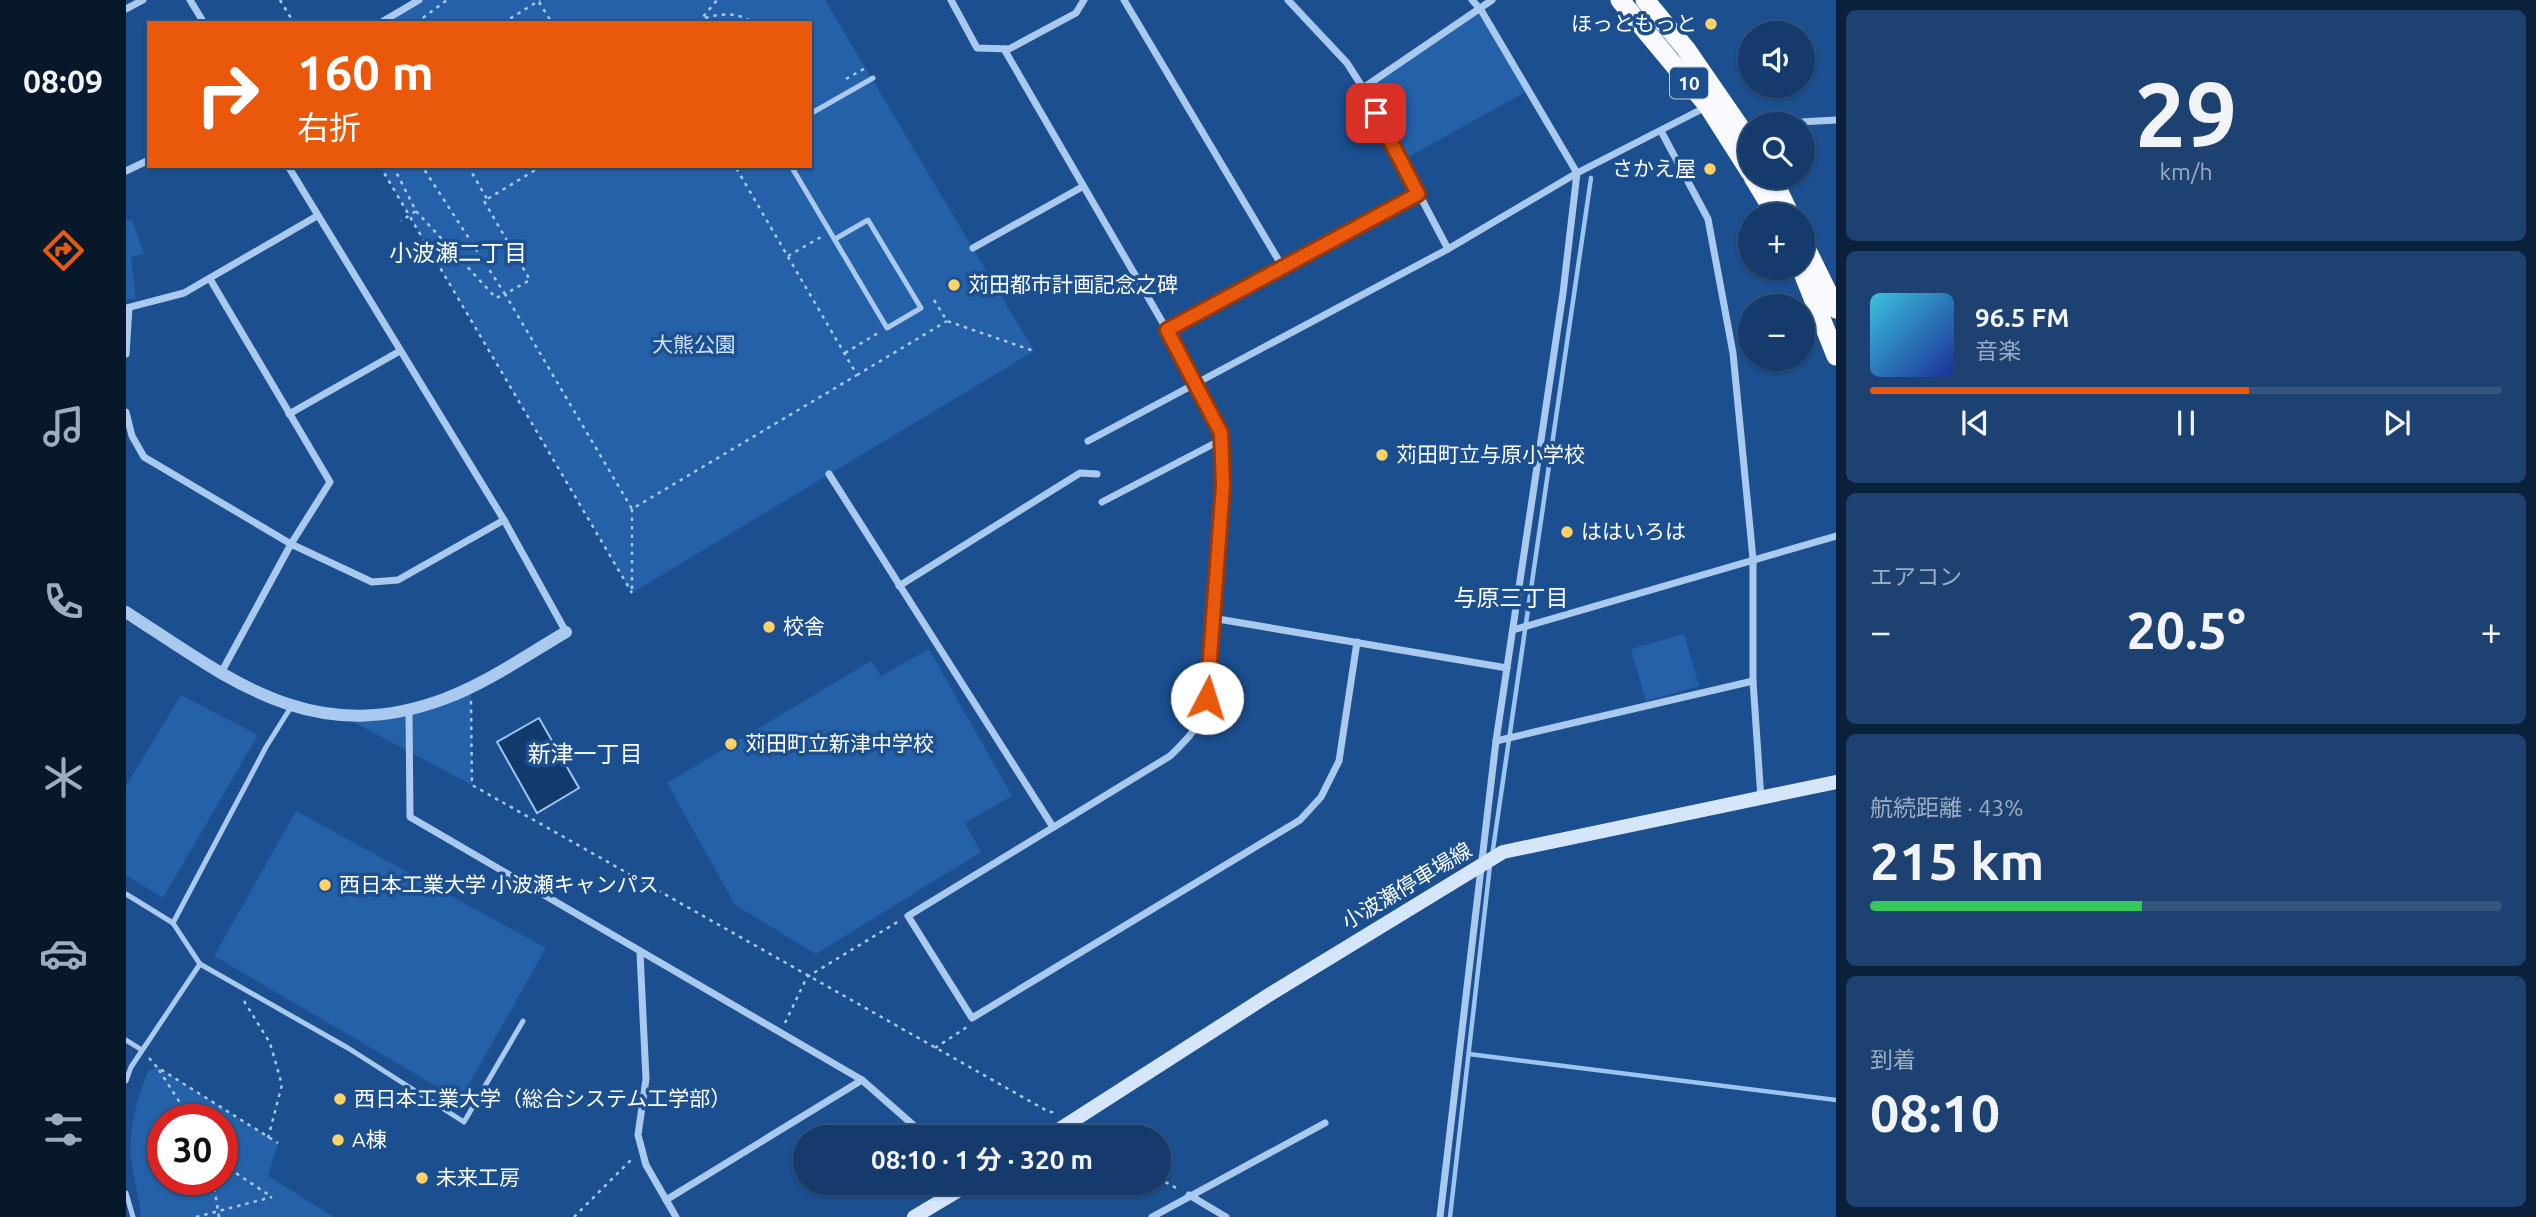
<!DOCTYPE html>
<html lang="ja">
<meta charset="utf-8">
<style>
:root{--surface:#143b6b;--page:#1d4271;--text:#f1f3f6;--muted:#9dadc1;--line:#33557e;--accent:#ea580c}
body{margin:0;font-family:Ubuntu,"Noto Sans JP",sans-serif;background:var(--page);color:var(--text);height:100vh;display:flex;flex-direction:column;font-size:26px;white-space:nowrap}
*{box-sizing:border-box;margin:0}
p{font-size:23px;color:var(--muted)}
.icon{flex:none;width:38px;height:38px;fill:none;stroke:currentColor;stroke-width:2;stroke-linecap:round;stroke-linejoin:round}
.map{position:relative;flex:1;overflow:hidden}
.panel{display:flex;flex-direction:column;gap:10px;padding:10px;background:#0b203b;width:700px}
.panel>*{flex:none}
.guide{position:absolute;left:21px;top:21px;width:665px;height:147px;border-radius:0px;box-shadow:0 2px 5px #0004,0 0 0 2px var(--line);background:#ea580c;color:#fff;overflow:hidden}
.tools{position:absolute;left:1612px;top:21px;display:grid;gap:14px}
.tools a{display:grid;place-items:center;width:77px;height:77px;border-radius:50%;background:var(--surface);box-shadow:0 2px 5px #0004,0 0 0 2px var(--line);font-size:35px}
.speed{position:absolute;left:21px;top:1104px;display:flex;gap:14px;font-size:35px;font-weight:700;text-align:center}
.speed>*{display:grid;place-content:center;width:91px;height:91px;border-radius:50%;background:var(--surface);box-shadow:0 2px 5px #0004,0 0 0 2px var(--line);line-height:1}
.speed .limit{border:10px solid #d22;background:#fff;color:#111}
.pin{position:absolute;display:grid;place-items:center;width:60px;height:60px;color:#fff;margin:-30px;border-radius:14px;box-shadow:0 4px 10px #0006}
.me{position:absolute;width:77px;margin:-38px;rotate:5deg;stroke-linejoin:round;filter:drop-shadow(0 0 5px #0008)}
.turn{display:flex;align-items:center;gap:24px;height:147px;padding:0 35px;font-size:32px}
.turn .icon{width:91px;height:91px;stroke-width:2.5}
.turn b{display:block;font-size:49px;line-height:60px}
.big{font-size:52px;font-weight:700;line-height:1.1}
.panel .card{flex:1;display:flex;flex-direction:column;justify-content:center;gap:10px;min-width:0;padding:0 24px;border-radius:10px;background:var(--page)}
.panel .dial{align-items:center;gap:0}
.dial b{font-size:91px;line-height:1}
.song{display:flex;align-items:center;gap:21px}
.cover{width:84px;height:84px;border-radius:10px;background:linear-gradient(135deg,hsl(190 70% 55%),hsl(230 70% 35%))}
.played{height:7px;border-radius:4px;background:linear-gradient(90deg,var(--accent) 60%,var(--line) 60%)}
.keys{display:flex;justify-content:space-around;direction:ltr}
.heat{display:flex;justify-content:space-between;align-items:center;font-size:38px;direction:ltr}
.charge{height:10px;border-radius:5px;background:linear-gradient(90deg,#34c759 43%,var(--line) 0)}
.trip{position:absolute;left:667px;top:1125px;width:378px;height:70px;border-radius:35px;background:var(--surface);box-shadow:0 2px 5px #0004,0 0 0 2px var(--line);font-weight:700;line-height:70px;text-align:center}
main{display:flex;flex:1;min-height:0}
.tabs{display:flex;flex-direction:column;width:126px;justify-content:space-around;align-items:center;background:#08182b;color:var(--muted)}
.tabs .icon{width:49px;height:49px}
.tabs .current{color:var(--accent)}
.tabs b{font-size:32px;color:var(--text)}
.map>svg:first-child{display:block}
.green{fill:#2461a8;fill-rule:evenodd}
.water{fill:#123a6d;stroke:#9cc4f0;stroke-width:2}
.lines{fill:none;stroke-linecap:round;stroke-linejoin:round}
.stream{stroke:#9cc4f0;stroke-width:4.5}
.path{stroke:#a9c9ee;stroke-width:2.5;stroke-dasharray:3.5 5;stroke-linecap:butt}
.service{stroke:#a9c9ee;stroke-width:5}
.minor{stroke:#a9c9ee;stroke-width:7}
.tertiary{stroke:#a9c9ee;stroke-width:12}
.secondary{stroke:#d6e6fa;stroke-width:14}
.trunk{stroke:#f8faff;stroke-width:19}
.route-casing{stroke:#983908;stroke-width:18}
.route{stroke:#ea580c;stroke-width:12}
.poi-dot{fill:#ffd166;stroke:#1b4f8f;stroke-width:2.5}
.labels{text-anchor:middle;stroke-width:7;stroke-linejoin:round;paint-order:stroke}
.shield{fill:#1b4f8f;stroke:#bbcadd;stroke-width:2}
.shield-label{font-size:19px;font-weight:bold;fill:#fff}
.poi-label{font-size:21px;fill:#fff;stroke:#1b4f8f;text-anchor:start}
.park-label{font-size:21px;fill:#cfe3fa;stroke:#1b4f8f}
.street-label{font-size:21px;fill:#fff;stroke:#1b4f8f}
.neighbourhood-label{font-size:23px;fill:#fff;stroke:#1b4f8f}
</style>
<main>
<nav class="tabs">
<b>08:09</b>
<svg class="icon current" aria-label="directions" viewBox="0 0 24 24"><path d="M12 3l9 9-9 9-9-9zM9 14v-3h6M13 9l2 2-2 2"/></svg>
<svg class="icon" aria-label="music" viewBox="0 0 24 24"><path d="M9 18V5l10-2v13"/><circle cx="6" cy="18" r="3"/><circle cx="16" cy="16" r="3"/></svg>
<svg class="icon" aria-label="phone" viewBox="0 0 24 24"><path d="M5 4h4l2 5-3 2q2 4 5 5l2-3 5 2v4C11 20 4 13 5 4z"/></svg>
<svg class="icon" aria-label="climate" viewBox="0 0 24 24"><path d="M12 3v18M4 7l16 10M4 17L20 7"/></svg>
<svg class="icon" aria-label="car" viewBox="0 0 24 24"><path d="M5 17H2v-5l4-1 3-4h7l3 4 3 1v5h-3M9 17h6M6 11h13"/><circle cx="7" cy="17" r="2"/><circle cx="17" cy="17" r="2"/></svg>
<svg class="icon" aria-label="filters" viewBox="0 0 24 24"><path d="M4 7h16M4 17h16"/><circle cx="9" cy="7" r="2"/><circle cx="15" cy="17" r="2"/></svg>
</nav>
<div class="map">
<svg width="1710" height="1217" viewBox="0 0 1710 1217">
<rect width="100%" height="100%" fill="#1b4f8f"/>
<!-- green -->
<g class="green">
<polygon points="292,0 699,0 908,351 506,593 254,166 684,166 684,23 254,23"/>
<polygon points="1355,10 1401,91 1275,161 1237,88"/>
<polygon points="6,220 18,254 5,257 10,299 0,299 0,221"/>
<polygon points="1558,634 1573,686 1520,701 1505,649"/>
<polygon points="803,649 886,796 839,823 855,852 690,954 609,905 541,783 745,661 755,676"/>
<polygon points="345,687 346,785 216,716 256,713"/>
<polygon points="55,695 132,735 37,898 0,875 0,786"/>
<polygon points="170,811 420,948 334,1100 88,956"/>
<path d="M31 1067 152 1143 142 1176 208 1217H15C15 1205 6 1173 5 1157 2 1129 12 1097 22 1071ZM37 1120H96V1180H37Z"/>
</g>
<!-- water -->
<polygon class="water" points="413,718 453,788 411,813 371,742"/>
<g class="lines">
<!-- stream -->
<g class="stream">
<polyline points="1366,856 1465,178"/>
<polyline points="1343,1054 1710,1100"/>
<polyline points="1324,1217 1364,865"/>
</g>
<!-- path -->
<g class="path">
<polyline points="154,0 168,23"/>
<polyline points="413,2 426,23"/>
<path d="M579 18C597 13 612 12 627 23"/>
<polyline points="290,23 321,0"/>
<polyline points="377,23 414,0"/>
<polyline points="572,23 591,0"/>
<polyline points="720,79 741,67"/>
<polyline points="254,166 506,593"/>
<polyline points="267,166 290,211 275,221"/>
<polyline points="342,166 361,199"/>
<polyline points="416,166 358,201 404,280 379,294 506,509 731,375 609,166"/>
<polyline points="290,211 370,298 379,294 296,166"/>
<polyline points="662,256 695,237"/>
<polyline points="808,300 821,321 908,351"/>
<polyline points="719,353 752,333"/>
<polyline points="731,375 821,321"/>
<polyline points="506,509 506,589"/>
<polyline points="345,701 346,785 923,1112 932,1112"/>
<polyline points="118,1001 144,1043 156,1085 142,1138"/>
<polyline points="659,1023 681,977 773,921"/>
<polyline points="809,1048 841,1027"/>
<polyline points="23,1058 31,1067 152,1143"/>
<polyline points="33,1070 65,1120"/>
<polyline points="96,1164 146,1197"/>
<polyline points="1032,1178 1054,1190"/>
<polyline points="87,1180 93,1217"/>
<polyline points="70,1217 146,1197"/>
<polyline points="448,1217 508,1157"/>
</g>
<!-- service -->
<g class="service">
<polyline points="684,114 747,78"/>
<polyline points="665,166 761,328 795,308 742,220 709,239"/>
<polyline points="0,894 47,923"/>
<polyline points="74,964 222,1048 338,1122 397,1021"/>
<polyline points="0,1040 16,1050"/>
<polyline points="0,1081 5,1067 74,964 47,923 140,747 165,707"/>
<polyline points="0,1193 7,1217"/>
</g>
<!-- minor -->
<g class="minor">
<polyline points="64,0 78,23"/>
<polyline points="825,0 851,48 883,49 950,13 958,0"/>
<polyline points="998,0 1156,266"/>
<polyline points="1162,0 1221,63 1237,88 1322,249"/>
<polyline points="0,9 17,0"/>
<polyline points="254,23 293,0"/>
<path d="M878 49 1041 330 1095 433 1097 485 1084 671C1079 717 1077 724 1044 756L782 916 846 1018 1174 820 1195 797 1213 761 1231 642"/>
<polyline points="1237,88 1366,0"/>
<polyline points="1638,124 1710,120"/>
<polyline points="1535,131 1582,219 1607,353 1627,559 1627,681 1635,799"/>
<polyline points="162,166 378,520 440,632"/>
<polyline points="0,171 23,160"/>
<polyline points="847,248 956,187"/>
<polyline points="84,279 204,482 165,544 95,673"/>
<polyline points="0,308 58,293 191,216"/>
<polyline points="1041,330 1291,194"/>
<polyline points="0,354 3,308"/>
<polyline points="0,412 6,436 18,457 165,544 246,582 272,580 378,520"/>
<polyline points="163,414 274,351"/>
<polyline points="962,441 1322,249 1451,173 1580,107"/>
<polyline points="703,474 927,827"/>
<polyline points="976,502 1095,440"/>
<polyline points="773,586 954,473 971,474"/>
<polyline points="1086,618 1381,668"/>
<polyline points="1387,630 1710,536"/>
<polyline points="283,710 284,817 736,1080 802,1138"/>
<polyline points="1370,741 1627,681"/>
<polyline points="514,953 520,1079 512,1135 520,1165 550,1217"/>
<polyline points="1063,1195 1100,1217"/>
<polyline points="540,1200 736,1080"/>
<polyline points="1026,1217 1199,1123"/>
<polyline points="1314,1217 1370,741 1437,293 1451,173 1355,10 1346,0"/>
</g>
<!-- tertiary -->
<path class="tertiary" d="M0 612C105 680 186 748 318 699 361 683 401 655 440 632"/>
<!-- secondary -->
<g class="secondary">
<polyline points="920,1138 1146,993 1377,852 1710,782"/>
<polyline points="788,1217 845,1183"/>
</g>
<!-- trunk -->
<g class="trunk">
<polyline points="1494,0 1582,106 1624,172"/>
<polyline points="1519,0 1560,49 1624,142"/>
<polyline points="1627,177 1650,215"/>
<polyline points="1646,177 1664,215"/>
<polyline points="1676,240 1710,309"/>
<polyline points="1675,268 1710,356"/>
</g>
</g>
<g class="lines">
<defs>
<polyline id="route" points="1081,698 1097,485 1095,433 1041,330 1292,194 1250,113"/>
</defs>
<!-- route casing -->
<use href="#route" class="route-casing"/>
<!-- route -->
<use href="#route" class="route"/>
</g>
<!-- markers -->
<g class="poi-dot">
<circle cx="1585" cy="24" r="7"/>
<circle cx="1584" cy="169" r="7"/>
<circle cx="828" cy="285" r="7"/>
<circle cx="1256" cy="455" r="7"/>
<circle cx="1441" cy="532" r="7"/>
<circle cx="643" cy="627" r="7"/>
<circle cx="605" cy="744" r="7"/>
<circle cx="199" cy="885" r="7"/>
<circle cx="214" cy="1099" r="7"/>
<circle cx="212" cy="1140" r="7"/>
<circle cx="296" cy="1178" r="7"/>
</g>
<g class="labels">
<!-- shield labels -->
<rect class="shield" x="1544" y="67.5" width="38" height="31" rx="5"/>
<g class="shield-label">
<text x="1563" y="90">10</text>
</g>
<!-- poi labels -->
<g class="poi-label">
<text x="1571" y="31" text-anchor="end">ほっともっと</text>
<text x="1570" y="176" text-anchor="end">さかえ屋</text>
<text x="842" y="292">苅田都市計画記念之碑</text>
<text x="1270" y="462">苅田町立与原小学校</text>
<text x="1455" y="539">ははいろは</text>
<text x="657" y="634">校舎</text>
<text x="619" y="751">苅田町立新津中学校</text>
<text x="213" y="892">西日本工業大学 小波瀬キャンパス</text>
<text x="228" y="1106">西日本工業大学（総合システム工学部）</text>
<text x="226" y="1147">A棟</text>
<text x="310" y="1185">未来工房</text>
</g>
<!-- park labels -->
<g class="park-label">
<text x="568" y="352">大熊公園</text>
</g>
<!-- street labels -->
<g class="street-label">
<text transform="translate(1281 886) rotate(-31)" y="7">小波瀬停車場線</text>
</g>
<!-- neighbourhood labels -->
<g class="neighbourhood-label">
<text x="332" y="261">小波瀬二丁目</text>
<text x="1385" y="606">与原三丁目</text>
<text x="459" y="762">新津一丁目</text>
</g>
</g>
</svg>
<div class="tools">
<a><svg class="icon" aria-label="sound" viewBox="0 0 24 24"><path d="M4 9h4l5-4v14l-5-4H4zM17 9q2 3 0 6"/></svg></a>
<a><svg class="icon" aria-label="search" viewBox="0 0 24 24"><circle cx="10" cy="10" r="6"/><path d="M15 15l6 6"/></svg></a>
<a>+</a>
<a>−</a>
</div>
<div class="speed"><div class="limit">30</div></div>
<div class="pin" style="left:1250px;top:113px;background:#d93025"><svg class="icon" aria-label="arrive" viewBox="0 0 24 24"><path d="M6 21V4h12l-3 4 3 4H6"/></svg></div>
<svg class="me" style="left:1081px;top:698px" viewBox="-20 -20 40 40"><circle r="19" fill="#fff"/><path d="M0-13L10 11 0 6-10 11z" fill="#ea580c"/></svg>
<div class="trip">08:10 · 1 分 · 320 m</div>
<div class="guide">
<div class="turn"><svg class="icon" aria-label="right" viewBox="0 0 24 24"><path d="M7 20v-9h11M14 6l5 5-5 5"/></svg><div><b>160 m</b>右折</div></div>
</div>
</div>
<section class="panel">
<div class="card dial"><b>29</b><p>km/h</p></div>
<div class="card">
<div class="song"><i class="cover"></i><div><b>96.5 FM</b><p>音楽</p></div></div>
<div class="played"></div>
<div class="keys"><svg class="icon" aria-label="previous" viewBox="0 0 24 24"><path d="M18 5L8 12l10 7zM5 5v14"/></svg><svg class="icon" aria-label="pause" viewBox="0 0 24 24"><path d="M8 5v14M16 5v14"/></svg><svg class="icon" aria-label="next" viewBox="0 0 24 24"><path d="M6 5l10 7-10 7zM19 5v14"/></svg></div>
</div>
<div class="card"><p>エアコン</p>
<div class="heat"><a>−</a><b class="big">20.5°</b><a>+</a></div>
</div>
<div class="card"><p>航続距離 · 43%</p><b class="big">215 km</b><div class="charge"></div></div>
<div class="card"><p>到着</p><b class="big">08:10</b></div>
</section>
</main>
